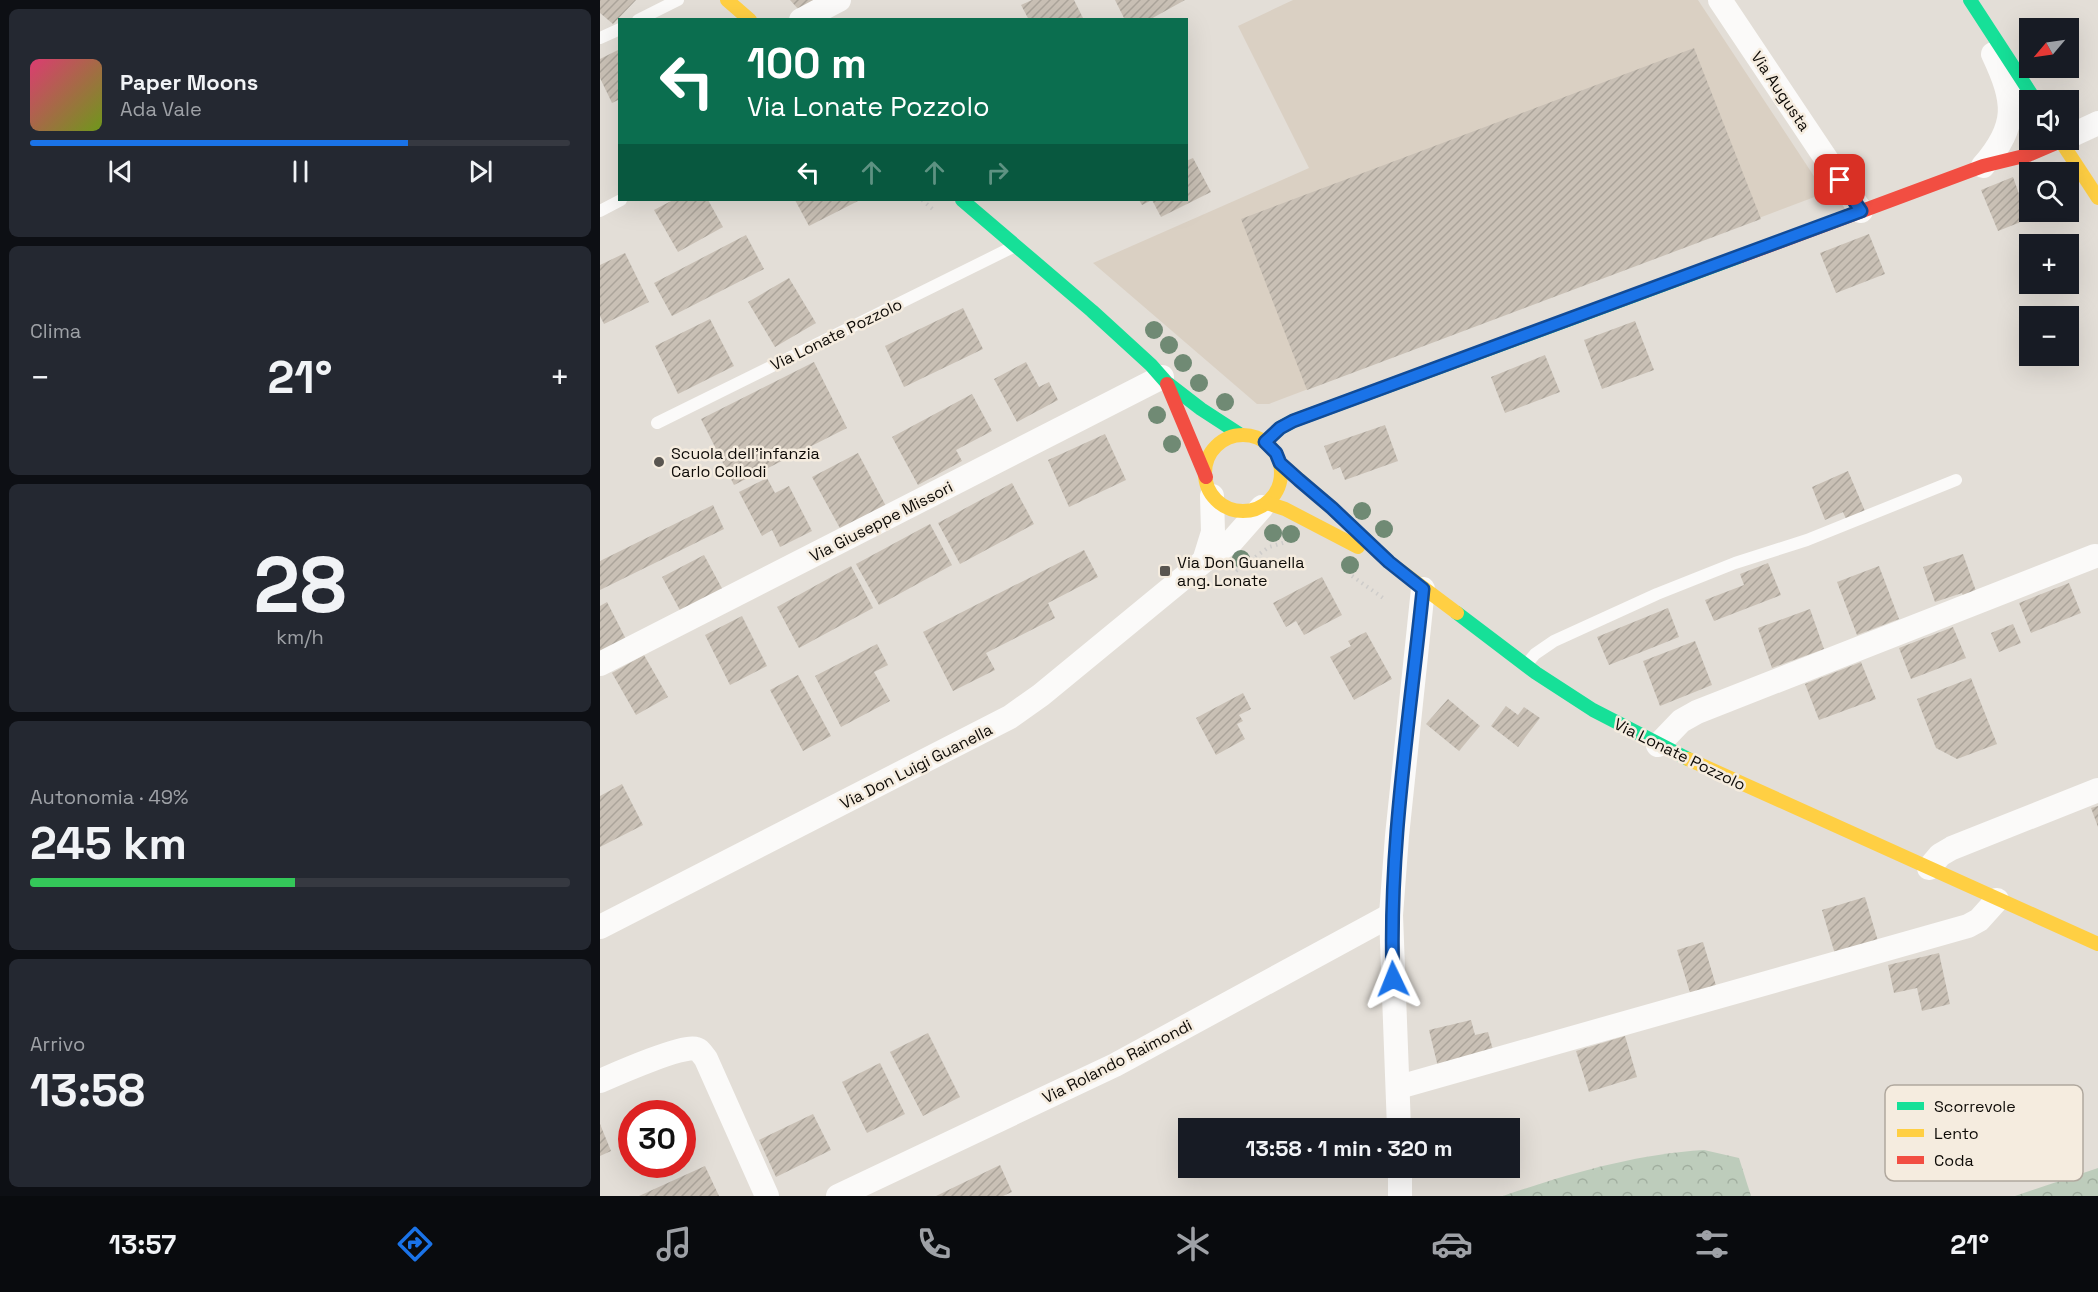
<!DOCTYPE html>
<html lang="it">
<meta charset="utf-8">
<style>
:root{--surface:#171b24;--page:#242831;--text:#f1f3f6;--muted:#9ea1a6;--line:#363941;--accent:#1a73e8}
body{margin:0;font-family:"Space Grotesk",sans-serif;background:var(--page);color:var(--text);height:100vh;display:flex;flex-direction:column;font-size:22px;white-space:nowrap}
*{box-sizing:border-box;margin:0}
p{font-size:20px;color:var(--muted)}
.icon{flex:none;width:33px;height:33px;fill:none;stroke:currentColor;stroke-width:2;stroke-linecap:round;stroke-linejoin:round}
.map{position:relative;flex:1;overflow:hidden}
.drawer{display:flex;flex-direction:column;gap:9px;padding:9px;background:#0d0f14;width:600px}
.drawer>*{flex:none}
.top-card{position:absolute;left:18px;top:18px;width:570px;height:183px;border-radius:0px;box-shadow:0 6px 24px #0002;background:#0b6e4f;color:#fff;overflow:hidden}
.needle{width:39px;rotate:241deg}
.tools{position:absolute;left:1419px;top:18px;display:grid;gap:12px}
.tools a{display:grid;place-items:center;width:60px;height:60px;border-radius:0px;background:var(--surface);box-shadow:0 6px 24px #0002;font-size:30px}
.speed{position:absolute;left:18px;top:1100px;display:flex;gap:12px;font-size:30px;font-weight:700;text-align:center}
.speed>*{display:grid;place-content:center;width:78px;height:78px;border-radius:50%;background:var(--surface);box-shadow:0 6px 24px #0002;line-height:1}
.speed .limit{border:9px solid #d22;background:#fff;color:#111}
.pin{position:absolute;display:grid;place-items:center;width:51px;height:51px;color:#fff;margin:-26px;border-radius:12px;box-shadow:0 3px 9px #0006}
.me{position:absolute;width:66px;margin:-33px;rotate:358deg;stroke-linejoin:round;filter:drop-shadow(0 0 4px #0008)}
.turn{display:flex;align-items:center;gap:21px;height:126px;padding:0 30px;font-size:27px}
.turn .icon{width:78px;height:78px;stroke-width:2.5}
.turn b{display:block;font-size:42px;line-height:51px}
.lanes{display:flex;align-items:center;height:57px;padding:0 30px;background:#0003;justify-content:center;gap:30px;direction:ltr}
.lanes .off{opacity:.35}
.big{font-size:45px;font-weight:600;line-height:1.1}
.drawer .tile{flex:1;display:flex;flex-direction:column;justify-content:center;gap:9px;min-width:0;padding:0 21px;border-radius:9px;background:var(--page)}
.drawer .dial{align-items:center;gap:0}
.dial b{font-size:78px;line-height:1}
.song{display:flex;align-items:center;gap:18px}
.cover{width:72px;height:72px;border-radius:9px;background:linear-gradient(135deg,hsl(340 70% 55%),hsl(80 70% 35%))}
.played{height:6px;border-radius:3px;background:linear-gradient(90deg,var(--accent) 70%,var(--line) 70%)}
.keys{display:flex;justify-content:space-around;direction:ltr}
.heat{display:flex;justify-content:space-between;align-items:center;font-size:33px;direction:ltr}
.charge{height:9px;border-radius:4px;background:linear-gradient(90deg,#34c759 49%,var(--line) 0)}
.trip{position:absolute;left:578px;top:1118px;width:342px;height:60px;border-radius:0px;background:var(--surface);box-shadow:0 6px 24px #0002;font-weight:600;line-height:60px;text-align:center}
.tabs{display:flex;height:96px;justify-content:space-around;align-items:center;background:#090b0e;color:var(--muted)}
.tabs .icon{width:42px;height:42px}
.tabs .active{color:var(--accent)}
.tabs b{font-size:27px;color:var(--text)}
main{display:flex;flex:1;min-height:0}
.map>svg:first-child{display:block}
.commercial{fill:#dad0c3}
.forest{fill:url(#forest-crowns)}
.building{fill:url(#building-hatch)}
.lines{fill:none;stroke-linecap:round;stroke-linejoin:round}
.path{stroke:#ceccca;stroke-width:4;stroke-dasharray:1.5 4.5;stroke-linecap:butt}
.lane{stroke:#fbfaf9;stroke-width:12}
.street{stroke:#fbfaf9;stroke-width:24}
.fast{stroke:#16e098;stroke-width:14}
.slow{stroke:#ffcf43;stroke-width:14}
.jam{stroke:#f24e42;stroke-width:14}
.tree{fill:#708a74}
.route-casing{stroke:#114b97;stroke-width:15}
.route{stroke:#1a73e8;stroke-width:10}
.poi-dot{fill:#595550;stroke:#f5ecdf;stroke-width:2}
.labels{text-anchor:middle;stroke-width:5;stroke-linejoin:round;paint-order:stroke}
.street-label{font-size:16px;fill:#0e0b07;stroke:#f5ecdf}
.poi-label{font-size:16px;fill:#0e0b07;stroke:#f5ecdf;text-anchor:start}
.key{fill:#f5ecdf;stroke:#b0a89e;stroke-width:1.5}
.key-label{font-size:16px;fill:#0e0b07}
</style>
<main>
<section class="drawer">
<div class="tile">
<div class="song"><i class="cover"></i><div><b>Paper Moons</b><p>Ada Vale</p></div></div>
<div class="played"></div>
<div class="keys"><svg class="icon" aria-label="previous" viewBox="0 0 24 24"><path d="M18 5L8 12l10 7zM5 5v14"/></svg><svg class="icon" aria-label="pause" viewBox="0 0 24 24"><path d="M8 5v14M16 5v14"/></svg><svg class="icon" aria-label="next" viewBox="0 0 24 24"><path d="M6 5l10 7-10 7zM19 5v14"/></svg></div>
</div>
<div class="tile"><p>Clima</p>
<div class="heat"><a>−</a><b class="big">21°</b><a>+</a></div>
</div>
<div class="tile dial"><b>28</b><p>km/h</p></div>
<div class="tile"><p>Autonomia · 49%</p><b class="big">245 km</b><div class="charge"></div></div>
<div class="tile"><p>Arrivo</p><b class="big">13:58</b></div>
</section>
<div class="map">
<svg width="1498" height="1196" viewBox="0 0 1498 1196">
<defs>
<pattern id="forest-crowns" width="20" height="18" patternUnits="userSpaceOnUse" patternTransform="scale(1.5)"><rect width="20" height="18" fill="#bdccbb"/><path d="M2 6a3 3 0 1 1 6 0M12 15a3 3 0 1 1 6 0" fill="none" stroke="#a1ae9f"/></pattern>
<pattern id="building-hatch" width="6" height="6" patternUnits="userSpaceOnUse" patternTransform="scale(1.5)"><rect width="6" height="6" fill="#c9c0b5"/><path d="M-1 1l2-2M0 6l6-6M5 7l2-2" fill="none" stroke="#aba49a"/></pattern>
</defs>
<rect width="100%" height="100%" fill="#e3ded7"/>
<!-- commercial -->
<polygon class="commercial" points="693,0 1098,0 1225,193 669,404 657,404 493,263 709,168 638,26"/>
<!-- forest -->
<g class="forest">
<path d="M1104 1150 1139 1158 1151 1196H903C967 1174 1036 1154 1104 1150Z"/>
<polygon points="1498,1168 1498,1196 1415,1196"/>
</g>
<!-- building -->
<g class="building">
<polygon points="0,0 36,0 13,24 0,13"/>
<polygon points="190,0 219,0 199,10"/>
<polygon points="432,0 474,0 484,20 429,20 421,5"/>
<polygon points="515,0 585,0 549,20 525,20"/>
<polygon points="1094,48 1161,219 707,390 641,219"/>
<polygon points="20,49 20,99 12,103 0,78 0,59"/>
<polygon points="593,158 611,192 561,217 552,200 542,205 539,200 586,200 586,161"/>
<polygon points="1413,177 1419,194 1426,191 1430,199 1430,212 1435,212 1436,216 1398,231 1381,190"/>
<polygon points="73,200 108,200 123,227 78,252 54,210"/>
<polygon points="195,200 260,200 209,226"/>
<polygon points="1269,234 1285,274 1236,293 1220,253"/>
<polygon points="146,235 164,269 72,316 54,283"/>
<polygon points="25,253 49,302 4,324 0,316 0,265"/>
<polygon points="189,278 216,323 175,347 148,302"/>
<polygon points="363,308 383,349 304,387 285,346"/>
<polygon points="110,319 134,366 78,394 55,346"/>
<polygon points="1035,321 1054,370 1002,389 984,340"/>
<polygon points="945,355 960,392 905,413 891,377"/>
<polygon points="214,362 247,428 134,485 101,419"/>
<polygon points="426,362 439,387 449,382 458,400 417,422 394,379"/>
<polygon points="372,394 392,431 356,450 362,461 318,485 292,437"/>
<polygon points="785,425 798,461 745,480 740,467 733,470 724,446"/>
<polygon points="505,434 526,480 469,507 448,460"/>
<polygon points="258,453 287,508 242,532 212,477"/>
<polygon points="1248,471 1265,511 1246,519 1243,512 1225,520 1212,487"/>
<polygon points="167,478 175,493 189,486 212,531 180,547 172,530 162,536 139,492"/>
<polygon points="412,483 434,524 360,564 338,523"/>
<polygon points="113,505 124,529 0,590 0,561"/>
<polygon points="330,524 352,565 279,605 256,564"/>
<polygon points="484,550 498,577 448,603 455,618 386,653 395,670 353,691 323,632"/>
<polygon points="1363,554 1377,594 1364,599 1362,593 1335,602 1323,567"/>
<polygon points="104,555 124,592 82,614 62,577"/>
<polygon points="1168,563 1181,595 1114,621 1105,600 1144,585 1140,574"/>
<polygon points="251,566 273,608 199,648 177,607"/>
<polygon points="1279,566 1299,619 1257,635 1237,582"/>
<polygon points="722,577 742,615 704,635 696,621 686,627 673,603"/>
<polygon points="1469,583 1481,613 1431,633 1419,603"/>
<polygon points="7,602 28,643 0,657 0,606"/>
<polygon points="1068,608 1079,637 1009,665 997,637"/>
<polygon points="1210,609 1224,649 1172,668 1158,628"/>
<polygon points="142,616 167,666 130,685 105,635"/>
<polygon points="1413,624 1421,643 1399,652 1391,633"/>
<polygon points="1353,627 1366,658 1311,679 1299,648"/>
<polygon points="766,632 792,679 754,700 730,657 751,646 748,641"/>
<polygon points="1095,641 1112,685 1060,706 1043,661"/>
<polygon points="277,644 288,665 274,672 290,701 241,727 215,676"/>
<polygon points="44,655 68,697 36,715 12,673"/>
<polygon points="1261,662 1276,699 1219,720 1205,684"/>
<polygon points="198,675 231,736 203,751 170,690"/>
<polygon points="1371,678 1397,744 1357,759 1336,748 1317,699"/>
<polygon points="643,693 651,709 639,715 643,721 637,724 645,739 616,755 596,718"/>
<polygon points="848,699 880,726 859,751 826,724"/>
<polygon points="906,706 918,715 924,707 940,718 918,747 891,726"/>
<polygon points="22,784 43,825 0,847 0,796"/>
<polygon points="1498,806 1498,827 1491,808"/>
<polygon points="1265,897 1280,948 1237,961 1222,910"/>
<polygon points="1103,942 1117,989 1091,996 1077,950"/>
<polygon points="1339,953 1350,1004 1322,1011 1317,988 1294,993 1288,965"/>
<polygon points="871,1020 875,1035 888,1032 895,1057 839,1071 829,1030"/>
<polygon points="328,1033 360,1097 323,1116 290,1052"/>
<polygon points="1025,1036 1037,1077 989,1092 976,1051"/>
<polygon points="280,1063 305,1114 267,1133 242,1082"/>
<polygon points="213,1114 231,1150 176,1177 159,1140"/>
<polygon points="0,1124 11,1151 0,1156"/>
<polygon points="400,1165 412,1192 403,1196 336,1196"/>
<polygon points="105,1166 119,1196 39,1196"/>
</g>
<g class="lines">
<!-- path -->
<g class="path">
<polyline points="322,200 335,211"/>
<polyline points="636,571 669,547 686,542"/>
<polyline points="752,576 786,600"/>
</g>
<!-- lane -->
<g class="lane">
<polyline points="38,20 78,0"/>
<polyline points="0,38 20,29"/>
<polyline points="0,211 21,200"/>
<polyline points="57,423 413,247"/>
<polyline points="926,665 935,654 954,641 1057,594 1135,563 1207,540 1356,480"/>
</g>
<!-- street -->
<g class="street">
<polyline points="1120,0 1261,211"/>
<polyline points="201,20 239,0"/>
<polyline points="1468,137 1498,123"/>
<path d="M1383 166C1419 125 1415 101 1393 54"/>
<polyline points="604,561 613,532 612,496"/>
<polyline points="0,664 562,377"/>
<polyline points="1058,745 1081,721 1097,712 1495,556"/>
<polyline points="1329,868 1340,855 1352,848 1498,790"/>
<polyline points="0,927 410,717 441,695 604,561 632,541 662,507"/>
<path d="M0 1081C16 1074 84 1044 96 1049 100 1050 103 1055 106 1059L167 1196"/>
<polyline points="799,1087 1368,926 1379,920 1397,900"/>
<polyline points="799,1128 791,915 797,836 823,589"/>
<polyline points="800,1167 800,1196"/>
<polyline points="238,1196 515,1065 791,915"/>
</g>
<!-- fast -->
<g class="fast">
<polyline points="1370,0 1435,100"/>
<polyline points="362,200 492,311 551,365 566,382 601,409 641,435"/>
<polyline points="665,442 680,428 693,421 1141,256"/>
<polyline points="857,613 936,673 993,710 1088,759"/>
</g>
<!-- slow -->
<g class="slow">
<polyline points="127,0 150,20"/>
<polyline points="1460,140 1498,198"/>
<circle cx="643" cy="473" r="38"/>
<polyline points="680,463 732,508 789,562 857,613"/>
<polyline points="667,503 685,509 758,547"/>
<polyline points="1088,759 1498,944"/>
</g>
<!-- jam -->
<g class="jam">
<polyline points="1141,256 1383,166 1428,155 1463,140"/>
<polyline points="567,384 606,477"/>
</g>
</g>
<!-- trees -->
<g class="tree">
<circle cx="554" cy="330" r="9"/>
<circle cx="569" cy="345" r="9"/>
<circle cx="583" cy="363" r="9"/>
<circle cx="599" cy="383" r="9"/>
<circle cx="625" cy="402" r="9"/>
<circle cx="557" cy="415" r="9"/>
<circle cx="572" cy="444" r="9"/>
<circle cx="762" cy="511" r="9"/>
<circle cx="784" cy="529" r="9"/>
<circle cx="673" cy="533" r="9"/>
<circle cx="691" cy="534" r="9"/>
<circle cx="641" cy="559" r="9"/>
<circle cx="750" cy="565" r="9"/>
</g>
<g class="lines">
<defs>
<path id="route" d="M793 979C788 849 810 718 823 589L789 562 732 508 699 480 680 463 676 453 665 442 680 428 693 421 1261 211 1240 180"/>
</defs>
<!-- route casing -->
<use href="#route" class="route-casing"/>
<!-- route -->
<use href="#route" class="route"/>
</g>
<!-- markers -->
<g class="poi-dot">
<circle cx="59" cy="462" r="6"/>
<rect x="559" y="565" width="12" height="12" rx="3"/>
</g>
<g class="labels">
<!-- street labels -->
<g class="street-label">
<text transform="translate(1181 91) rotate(56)" y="6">Via Augusta</text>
<text transform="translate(236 334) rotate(-26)" y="6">Via Lonate Pozzolo</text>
<text transform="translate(281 521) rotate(-27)" y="6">Via Giuseppe Missori</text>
<text transform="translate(1080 754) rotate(26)" y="6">Via Lonate Pozzolo</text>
<text transform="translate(316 766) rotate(-27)" y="6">Via Don Luigi Guanella</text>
<text transform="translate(517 1061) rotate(-27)" y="6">Via Rolando Raimondi</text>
</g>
<!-- poi labels -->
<g class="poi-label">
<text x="71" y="459">Scuola dell'infanzia<tspan x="71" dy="18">Carlo Collodi</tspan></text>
<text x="577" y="568">Via Don Guanella<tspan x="577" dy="18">ang. Lonate</tspan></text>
</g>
</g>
<!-- legend -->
<rect x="1285" y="1085" width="198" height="96" rx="9" class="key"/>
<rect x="1297" y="1102" width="27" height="8" fill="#16e098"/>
<rect x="1297" y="1129" width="27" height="8" fill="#ffcf43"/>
<rect x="1297" y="1156" width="27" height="8" fill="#f24e42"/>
<g class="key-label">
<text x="1334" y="1112">Scorrevole</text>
<text x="1334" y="1139">Lento</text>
<text x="1334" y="1166">Coda</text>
</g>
</svg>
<div class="tools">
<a><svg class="needle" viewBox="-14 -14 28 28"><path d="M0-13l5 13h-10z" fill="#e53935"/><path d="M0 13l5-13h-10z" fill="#9ea1a6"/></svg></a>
<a><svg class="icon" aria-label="sound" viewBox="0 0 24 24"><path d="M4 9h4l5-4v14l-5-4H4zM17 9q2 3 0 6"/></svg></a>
<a><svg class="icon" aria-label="search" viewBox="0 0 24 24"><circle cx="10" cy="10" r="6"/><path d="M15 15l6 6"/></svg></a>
<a>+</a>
<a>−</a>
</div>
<div class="speed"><div class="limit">30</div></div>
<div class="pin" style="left:1240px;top:180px;background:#d93025"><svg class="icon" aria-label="arrive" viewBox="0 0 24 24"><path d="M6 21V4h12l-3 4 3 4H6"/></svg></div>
<svg class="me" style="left:793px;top:979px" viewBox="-20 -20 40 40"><path d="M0-17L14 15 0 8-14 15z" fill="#1a73e8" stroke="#fff" stroke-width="4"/></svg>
<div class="trip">13:58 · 1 min · 320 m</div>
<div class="top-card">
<div class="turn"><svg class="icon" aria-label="left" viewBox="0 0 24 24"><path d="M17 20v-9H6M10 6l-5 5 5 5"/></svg><div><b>100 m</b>Via Lonate Pozzolo</div></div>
<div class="lanes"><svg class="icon" aria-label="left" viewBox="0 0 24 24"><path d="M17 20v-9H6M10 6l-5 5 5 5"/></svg><svg class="icon off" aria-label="ahead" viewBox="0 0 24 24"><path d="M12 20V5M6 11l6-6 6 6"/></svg><svg class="icon off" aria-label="ahead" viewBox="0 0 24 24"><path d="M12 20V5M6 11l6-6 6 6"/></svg><svg class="icon off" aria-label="right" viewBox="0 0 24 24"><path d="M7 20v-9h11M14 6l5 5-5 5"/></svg></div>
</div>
</div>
</main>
<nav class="tabs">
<b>13:57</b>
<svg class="icon active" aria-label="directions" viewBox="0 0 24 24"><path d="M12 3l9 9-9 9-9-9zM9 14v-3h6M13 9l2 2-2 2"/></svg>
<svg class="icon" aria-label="music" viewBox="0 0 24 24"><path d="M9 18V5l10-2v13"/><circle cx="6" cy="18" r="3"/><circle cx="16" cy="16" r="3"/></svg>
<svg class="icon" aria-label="phone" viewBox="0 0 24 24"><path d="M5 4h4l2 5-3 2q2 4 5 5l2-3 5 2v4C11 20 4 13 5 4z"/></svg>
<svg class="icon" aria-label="climate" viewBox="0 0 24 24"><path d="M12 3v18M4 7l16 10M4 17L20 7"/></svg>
<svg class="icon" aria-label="car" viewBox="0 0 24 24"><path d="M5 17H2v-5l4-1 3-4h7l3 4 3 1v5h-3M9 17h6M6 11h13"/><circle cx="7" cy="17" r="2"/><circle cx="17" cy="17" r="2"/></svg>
<svg class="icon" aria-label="filters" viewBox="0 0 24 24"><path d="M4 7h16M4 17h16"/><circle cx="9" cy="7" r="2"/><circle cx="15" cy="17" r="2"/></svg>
<b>21°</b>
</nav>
